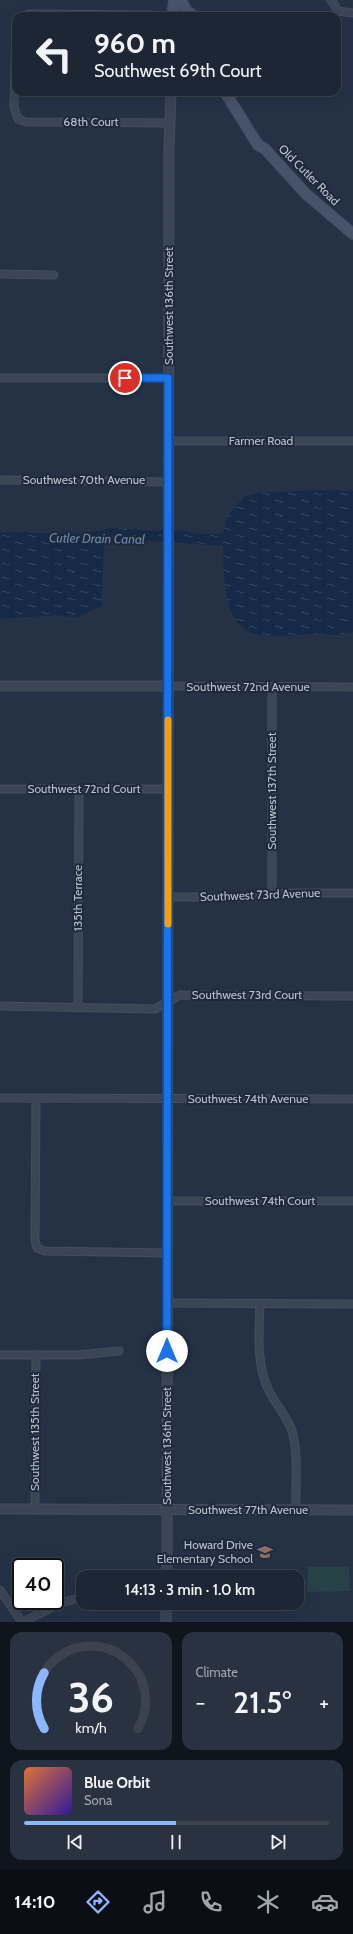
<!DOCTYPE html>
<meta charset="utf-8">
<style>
:root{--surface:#1c2634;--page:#293240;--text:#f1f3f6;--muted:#a0a5ac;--line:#3a434f;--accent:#8cb6ff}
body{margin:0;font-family:Cabin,sans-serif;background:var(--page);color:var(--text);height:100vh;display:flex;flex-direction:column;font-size:15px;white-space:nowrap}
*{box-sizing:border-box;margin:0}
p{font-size:13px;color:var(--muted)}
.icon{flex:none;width:22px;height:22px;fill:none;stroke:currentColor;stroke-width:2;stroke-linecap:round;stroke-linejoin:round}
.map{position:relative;height:1622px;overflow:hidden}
.drawer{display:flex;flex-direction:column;gap:10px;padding:10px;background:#0f151d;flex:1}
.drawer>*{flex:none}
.banner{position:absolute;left:12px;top:12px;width:329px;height:84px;border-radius:12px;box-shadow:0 4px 16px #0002,0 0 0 1px var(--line);background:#1c2634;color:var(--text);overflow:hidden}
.speed{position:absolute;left:12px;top:1558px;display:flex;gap:8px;font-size:20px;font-weight:700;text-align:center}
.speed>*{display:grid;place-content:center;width:52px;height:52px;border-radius:50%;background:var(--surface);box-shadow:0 4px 16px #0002,0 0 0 1px var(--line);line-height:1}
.speed .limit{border:2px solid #111;border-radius:6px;background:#fff;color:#111}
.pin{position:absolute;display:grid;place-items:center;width:34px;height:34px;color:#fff;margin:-17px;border:2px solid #fff;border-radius:50%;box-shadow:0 1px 4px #0007}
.me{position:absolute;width:44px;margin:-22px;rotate:0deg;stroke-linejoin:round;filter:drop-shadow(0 0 3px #0008)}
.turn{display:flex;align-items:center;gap:14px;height:84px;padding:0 16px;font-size:18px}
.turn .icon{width:52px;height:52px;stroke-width:2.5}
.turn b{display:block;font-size:28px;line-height:34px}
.big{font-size:30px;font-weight:600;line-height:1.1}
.drawer .tile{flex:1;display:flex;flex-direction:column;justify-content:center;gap:6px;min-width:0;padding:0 14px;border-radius:12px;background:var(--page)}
.drawer .dial{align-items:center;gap:0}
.dial svg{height:104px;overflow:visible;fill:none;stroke:var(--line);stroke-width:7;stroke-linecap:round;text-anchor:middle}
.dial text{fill:var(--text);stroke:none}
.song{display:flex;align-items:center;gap:12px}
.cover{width:48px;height:48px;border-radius:6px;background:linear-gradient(135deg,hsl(20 70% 55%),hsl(250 70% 35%))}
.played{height:4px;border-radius:2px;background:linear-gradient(90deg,var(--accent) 50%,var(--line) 50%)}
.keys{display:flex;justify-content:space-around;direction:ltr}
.heat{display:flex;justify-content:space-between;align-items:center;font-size:22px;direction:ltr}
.drawer .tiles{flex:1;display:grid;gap:10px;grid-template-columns:1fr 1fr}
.tile:last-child{grid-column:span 2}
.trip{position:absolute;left:76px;top:1570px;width:228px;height:40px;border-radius:12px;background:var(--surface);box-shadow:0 4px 16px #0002,0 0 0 1px var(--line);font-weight:600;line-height:40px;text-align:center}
.dock{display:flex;height:64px;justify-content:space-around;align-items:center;background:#0b0f15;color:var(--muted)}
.dock .icon{width:28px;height:28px}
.dock .selected{color:var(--accent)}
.dock b{font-size:18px;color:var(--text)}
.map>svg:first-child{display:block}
.park{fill:#274347}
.water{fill:url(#water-ripples)}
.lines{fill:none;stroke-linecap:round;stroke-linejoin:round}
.minor-casing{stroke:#434e5e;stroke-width:9}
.tertiary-casing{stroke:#434e5e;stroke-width:11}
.secondary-casing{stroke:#434e5e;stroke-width:12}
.minor{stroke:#3a4555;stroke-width:7}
.tertiary{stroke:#3a4555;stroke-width:9}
.secondary{stroke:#475369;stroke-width:10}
.route-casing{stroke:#114b97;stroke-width:10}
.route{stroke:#1a73e8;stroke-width:7}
.slow{stroke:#f59e0b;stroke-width:7}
.labels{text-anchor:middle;stroke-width:4;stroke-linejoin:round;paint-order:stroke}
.street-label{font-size:12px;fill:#b7c0ce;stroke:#1e293b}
.poi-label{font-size:12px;fill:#b7c0ce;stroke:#1e293b;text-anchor:end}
.water-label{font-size:13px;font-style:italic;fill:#6e89b0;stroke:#1e293b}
</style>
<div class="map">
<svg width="353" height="1622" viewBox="0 0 353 1622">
<defs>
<pattern id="water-ripples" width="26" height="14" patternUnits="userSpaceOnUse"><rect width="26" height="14" fill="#162946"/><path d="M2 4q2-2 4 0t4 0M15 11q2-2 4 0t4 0" fill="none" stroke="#364660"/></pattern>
</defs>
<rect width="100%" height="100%" fill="#253246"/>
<!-- park -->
<polygon class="park" points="349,1567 350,1591 307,1592 308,1567"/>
<!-- water -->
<path class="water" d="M317 490 353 491V632C346 634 339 635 332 635 327 635 322 633 317 633 297 635 270 639 250 632 222 621 224 571 223 546L154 541H112L104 543 101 606 76 618 57 615 0 619V532L84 534 111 528 157 531 167 528 203 534H219L223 532 228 515 244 497 258 493Z"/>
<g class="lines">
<defs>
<g id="minor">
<polyline points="331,0 338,11 353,13"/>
<polyline points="23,16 29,14 152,15"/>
<polyline points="16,22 14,107 18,119 26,122 170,123"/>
<polyline points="0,274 54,275"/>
<polyline points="0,378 169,378"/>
<polyline points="169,441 353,441"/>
<polyline points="0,480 169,482"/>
<polyline points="168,686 353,687"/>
<polyline points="0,789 168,789"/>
<polyline points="272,895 272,687"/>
<polyline points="168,897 246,897 290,893 353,893"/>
<polyline points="0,1006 155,1009 180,995 353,996"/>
<polyline points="78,1007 79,789"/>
<polyline points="0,1098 353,1099"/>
<polyline points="36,1098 35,1240 37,1248 45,1251 167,1253"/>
<polyline points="167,1201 353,1201"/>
<polyline points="167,1303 353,1304"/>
<path d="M260 1304C259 1333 256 1365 269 1391 276 1405 287 1416 292 1431 299 1456 295 1484 296 1510"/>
<polyline points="0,1355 79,1355 119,1351"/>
<polyline points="35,1509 36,1355"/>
<polyline points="0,1590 22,1622"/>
<polyline points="23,1622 61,1603 83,1597"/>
</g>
<g id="tertiary">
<polyline points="0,686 168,686"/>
<polyline points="0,1509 353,1510"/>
<polyline points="167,1577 169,148 171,92"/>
<polyline points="166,1622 166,1603"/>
</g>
<g id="secondary">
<polyline points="181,0 186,10 194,16"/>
<polyline points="172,16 174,0"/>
<polyline points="174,16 192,15"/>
<polyline points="225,92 258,145 265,149 306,194 353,234"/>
</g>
</defs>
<!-- minor casing -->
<use href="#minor" class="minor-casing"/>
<!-- tertiary casing -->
<use href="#tertiary" class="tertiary-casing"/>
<!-- secondary casing -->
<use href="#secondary" class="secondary-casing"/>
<!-- minor -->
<use href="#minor" class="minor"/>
<!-- tertiary -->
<use href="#tertiary" class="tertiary"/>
<!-- secondary -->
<use href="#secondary" class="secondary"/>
</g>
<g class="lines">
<defs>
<polyline id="route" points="125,378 168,378 167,1351"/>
</defs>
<!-- route casing -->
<use href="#route" class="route-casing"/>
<!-- route -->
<use href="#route" class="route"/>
<!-- slow -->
<polyline class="slow" points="168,924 168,720"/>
</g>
<!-- icons -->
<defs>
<symbol id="school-bare" viewBox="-9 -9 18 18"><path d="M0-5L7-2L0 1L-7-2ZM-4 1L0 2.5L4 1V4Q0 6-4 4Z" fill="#8d6e63" stroke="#1e293b" stroke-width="2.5" paint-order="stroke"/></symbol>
</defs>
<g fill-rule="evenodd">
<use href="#school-bare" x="254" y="1541" width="22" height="22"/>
</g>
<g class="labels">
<!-- street labels -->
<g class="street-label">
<text x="91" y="126">68th Court</text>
<text transform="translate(309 175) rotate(45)" y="4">Old Cutler Road</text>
<text transform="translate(169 306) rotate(-90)" y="4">Southwest 136th Street</text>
<text x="261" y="445">Farmer Road</text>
<text x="84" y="484">Southwest 70th Avenue</text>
<text x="248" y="691">Southwest 72nd Avenue</text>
<text x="84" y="793">Southwest 72nd Court</text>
<text transform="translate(272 791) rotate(-90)" y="4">Southwest 137th Street</text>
<text transform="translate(260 895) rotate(-2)" y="4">Southwest 73rd Avenue</text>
<text transform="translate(78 898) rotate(-90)" y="4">135th Terrace</text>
<text x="247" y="999">Southwest 73rd Court</text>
<text x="248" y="1103">Southwest 74th Avenue</text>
<text x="260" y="1205">Southwest 74th Court</text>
<text transform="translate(35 1432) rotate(-90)" y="4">Southwest 135th Street</text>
<text transform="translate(167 1446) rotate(-90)" y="4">Southwest 136th Street</text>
<text x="248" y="1514">Southwest 77th Avenue</text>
</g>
<!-- poi labels -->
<g class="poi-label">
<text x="253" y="1549">Howard Drive<tspan x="253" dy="14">Elementary School</tspan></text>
</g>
<!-- water labels -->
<g class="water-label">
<text transform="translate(97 538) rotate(1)" y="5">Cutler Drain Canal</text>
</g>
</g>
</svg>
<div class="speed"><div class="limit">40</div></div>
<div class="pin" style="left:125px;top:378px;background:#d93025"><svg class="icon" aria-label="arrive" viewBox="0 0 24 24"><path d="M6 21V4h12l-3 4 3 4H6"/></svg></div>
<svg class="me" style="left:167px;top:1351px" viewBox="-20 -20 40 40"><circle r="19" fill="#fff"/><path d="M0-13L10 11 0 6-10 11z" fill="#1a73e8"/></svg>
<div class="trip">14:13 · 3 min · 1.0 km</div>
<div class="banner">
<div class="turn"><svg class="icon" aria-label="left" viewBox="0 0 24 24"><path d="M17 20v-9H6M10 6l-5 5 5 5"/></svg><div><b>960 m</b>Southwest 69th Court</div></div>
</div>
</div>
<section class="drawer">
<div class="tiles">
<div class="tile dial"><svg viewBox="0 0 100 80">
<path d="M14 69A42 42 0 1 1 86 69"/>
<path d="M14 69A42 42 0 0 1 14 26" stroke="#8cb6ff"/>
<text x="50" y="56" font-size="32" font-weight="700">36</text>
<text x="50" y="72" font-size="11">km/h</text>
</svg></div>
<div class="tile"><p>Climate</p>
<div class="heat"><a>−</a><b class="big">21.5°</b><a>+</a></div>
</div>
<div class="tile">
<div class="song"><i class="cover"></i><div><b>Blue Orbit</b><p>Sona</p></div></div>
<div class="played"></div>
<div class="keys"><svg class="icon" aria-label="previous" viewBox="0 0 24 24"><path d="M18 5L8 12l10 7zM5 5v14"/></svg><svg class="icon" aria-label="pause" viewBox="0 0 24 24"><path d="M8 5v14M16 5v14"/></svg><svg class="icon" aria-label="next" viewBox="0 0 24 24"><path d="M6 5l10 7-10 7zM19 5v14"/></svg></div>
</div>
</div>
</section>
<nav class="dock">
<b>14:10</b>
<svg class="icon selected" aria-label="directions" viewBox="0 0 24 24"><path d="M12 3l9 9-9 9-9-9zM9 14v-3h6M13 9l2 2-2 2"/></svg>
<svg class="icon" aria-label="music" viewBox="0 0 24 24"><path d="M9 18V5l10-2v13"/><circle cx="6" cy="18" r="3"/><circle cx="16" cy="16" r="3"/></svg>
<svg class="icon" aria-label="phone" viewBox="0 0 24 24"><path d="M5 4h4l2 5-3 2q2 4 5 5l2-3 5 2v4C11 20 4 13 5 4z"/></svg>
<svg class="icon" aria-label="climate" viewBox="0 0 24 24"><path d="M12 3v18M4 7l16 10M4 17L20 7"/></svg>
<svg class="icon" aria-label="car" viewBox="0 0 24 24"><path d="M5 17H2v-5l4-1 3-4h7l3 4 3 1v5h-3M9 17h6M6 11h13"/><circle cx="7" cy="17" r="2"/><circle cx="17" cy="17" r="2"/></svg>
</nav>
